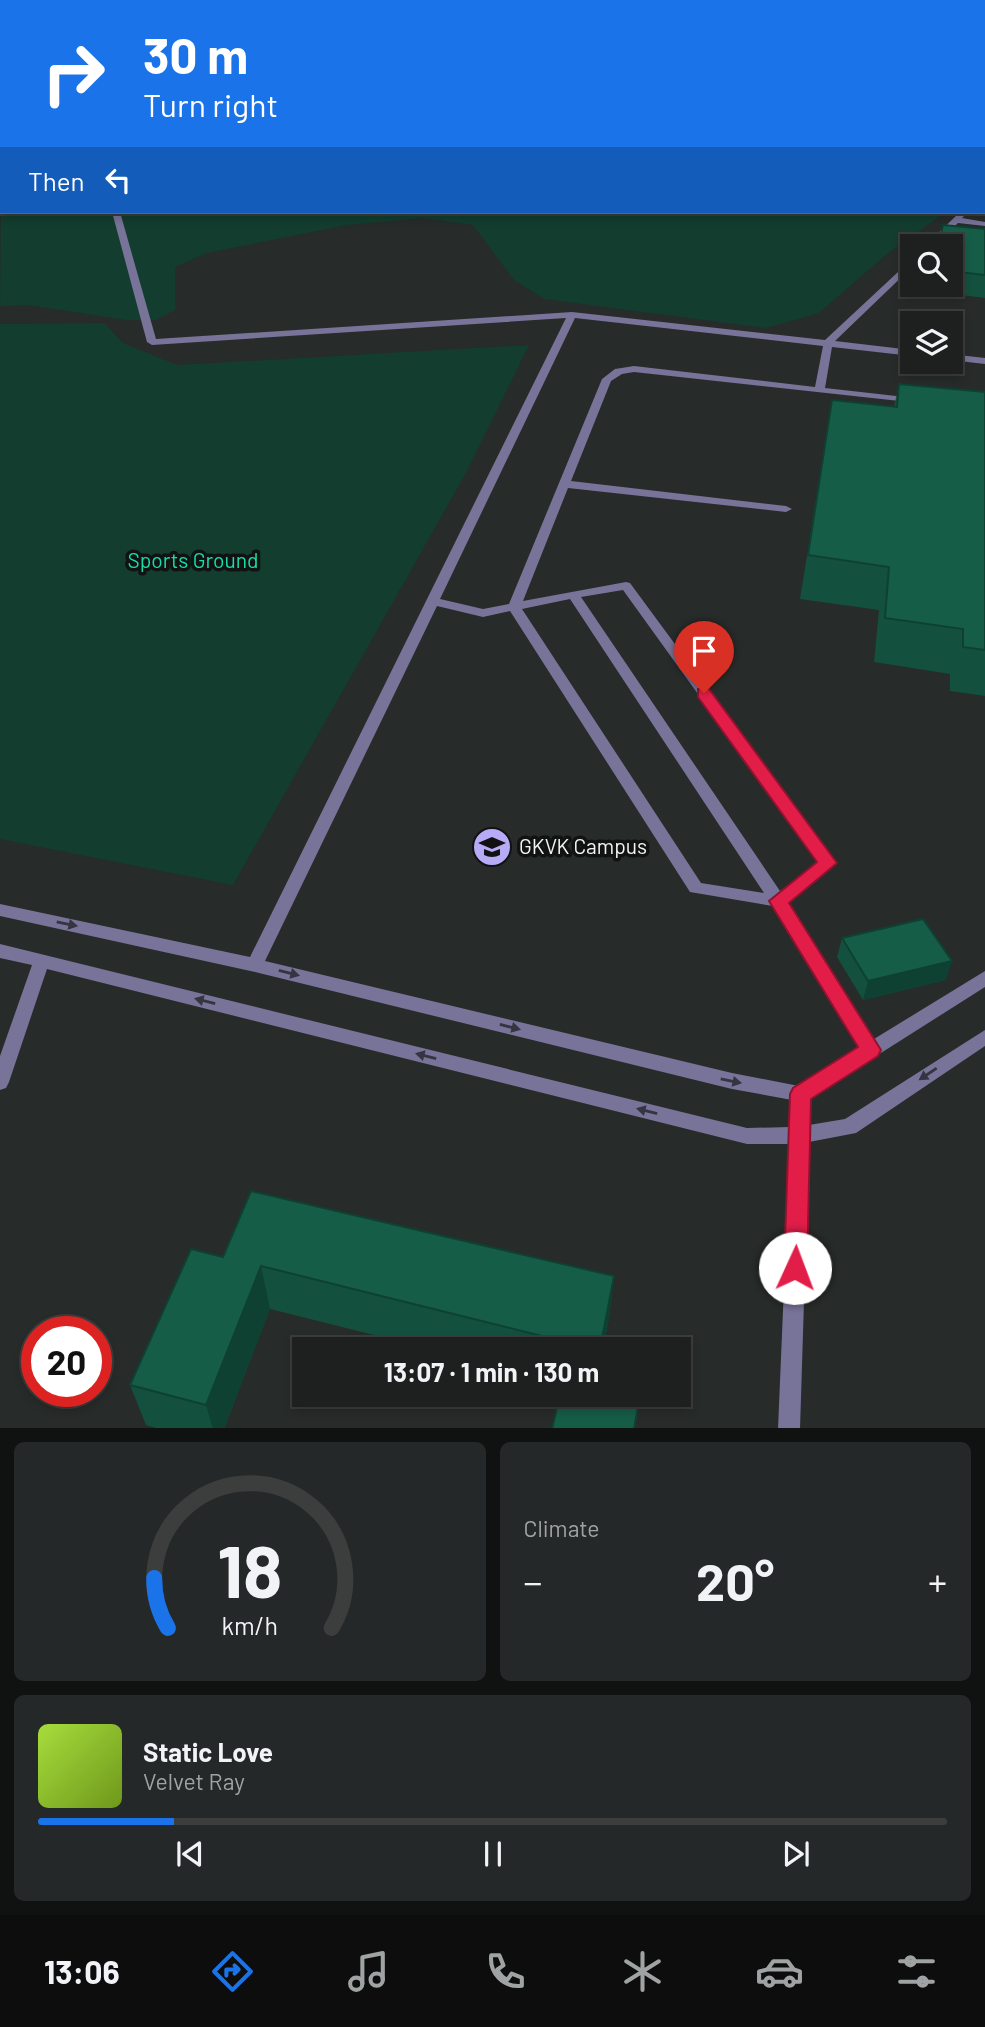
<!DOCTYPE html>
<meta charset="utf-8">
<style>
:root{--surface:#1d201f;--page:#252828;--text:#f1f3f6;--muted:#a0a3a4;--line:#3b3e3d;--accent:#1a73e8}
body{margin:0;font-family:Barlow,sans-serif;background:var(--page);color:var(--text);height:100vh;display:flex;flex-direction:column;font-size:26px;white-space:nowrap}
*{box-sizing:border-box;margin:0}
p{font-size:23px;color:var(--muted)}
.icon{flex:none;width:38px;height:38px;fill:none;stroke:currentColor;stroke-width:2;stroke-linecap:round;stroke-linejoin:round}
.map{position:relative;height:1428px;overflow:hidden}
.drawer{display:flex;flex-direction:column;gap:14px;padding:14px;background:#101211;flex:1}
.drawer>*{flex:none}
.top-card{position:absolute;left:0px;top:0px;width:985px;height:214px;box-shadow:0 4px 10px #0003,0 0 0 2px var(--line);background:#1a73e8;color:#fff;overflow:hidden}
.tools{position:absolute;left:900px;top:234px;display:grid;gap:14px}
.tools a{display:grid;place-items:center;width:63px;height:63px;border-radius:0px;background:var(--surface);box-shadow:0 4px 10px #0003,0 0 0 2px var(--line);font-size:35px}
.speed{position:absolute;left:21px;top:1316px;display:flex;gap:14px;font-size:35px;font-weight:700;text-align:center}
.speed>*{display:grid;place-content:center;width:91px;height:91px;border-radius:50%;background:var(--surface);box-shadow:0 4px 10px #0003,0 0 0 2px var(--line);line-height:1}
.speed .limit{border:10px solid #d22;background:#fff;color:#111}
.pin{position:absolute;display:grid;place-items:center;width:60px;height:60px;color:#fff;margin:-72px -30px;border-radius:50% 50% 50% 0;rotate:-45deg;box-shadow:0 0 7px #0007}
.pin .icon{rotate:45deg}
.me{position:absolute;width:77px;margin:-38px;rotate:2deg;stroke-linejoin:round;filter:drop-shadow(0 0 5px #0008)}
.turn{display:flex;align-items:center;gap:24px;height:147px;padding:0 28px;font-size:32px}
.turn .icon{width:91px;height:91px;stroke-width:2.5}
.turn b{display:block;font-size:49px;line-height:60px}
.then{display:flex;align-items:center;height:66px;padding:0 28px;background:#0003;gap:14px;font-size:26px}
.big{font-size:52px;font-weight:700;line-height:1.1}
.drawer .card{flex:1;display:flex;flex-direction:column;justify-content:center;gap:10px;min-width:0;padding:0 24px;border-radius:10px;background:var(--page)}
.drawer .dial{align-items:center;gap:0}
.dial svg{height:182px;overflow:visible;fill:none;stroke:var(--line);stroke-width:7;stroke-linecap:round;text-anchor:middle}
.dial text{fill:var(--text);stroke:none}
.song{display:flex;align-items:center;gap:21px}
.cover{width:84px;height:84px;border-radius:10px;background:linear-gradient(135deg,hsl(80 70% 55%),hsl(80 70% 35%))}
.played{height:7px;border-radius:4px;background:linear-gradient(90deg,var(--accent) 15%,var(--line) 15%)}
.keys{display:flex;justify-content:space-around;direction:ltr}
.heat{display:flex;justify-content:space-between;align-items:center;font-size:38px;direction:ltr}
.drawer .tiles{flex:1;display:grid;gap:14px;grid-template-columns:1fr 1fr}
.card:last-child{grid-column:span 2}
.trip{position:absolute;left:292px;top:1337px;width:399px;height:70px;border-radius:0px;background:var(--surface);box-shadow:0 4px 10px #0003,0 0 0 2px var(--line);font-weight:700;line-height:70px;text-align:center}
.tab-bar{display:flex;height:112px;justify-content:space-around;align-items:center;background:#0c0d0c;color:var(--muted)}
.tab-bar .icon{width:49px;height:49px}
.tab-bar .selected{color:var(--accent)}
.tab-bar b{font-size:32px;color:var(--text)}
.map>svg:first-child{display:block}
.green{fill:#133d2f}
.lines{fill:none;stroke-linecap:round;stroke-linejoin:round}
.service{fill:#787399;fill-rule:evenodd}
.minor{fill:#787399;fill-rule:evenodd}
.wall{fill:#13503d}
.shaded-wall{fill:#0f4132}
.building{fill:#165d47;stroke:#0f4132;stroke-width:2}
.oneway{fill:#353541}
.route{fill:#e11d48;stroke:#92132f;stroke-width:2}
.labels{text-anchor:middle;stroke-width:7;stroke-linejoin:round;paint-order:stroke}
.park-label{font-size:21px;fill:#16deaa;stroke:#111312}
.poi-label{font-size:21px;fill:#f1f4f2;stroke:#111312;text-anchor:start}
</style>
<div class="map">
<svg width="985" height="1429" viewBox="0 0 985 1429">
<rect width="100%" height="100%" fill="#272b29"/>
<!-- green -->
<g class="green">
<polygon points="127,0 927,0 931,2 125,2"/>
<polygon points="2,92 2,212 946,212 887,254 819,313 766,328 544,299 514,280 473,225 423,218 347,225 207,253 175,267 175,310 156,320 126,320 28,305 0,306"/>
<polygon points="104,323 123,343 177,365 529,345 466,473 233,885 0,839 0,324"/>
</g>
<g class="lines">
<!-- service -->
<g class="service">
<polygon points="152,0 158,0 150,2"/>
<rect x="984" y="10" width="1" height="4"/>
<path d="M112 212H120L156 339 572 312 825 340 912 259V267L835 341 912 350V356L832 347 825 388 914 398 918 399V403L634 372 622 374 611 381 571 481 786 506 792 509 786 512 568 488 523 601 626 582 630 583 836 863 787 903 874 1039 985 971V987L810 1098 809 1125 845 1119 985 1030V1046L856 1133 809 1142 800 1429H778L790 1144H747L47 969 9 1082 6 1088 0 1090V1056L32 965 0 958V944L747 1128 790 1127 792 1100 732 1089 255 972 0 916V904L250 957 566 318 152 345 147 342ZM575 318 823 346 815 387 634 366 615 369 602 379 509 604 483 609 440 599ZM623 590 819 862 780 891 581 597ZM570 599 764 893 701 883 522 609ZM437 606 483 617 510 611 690 892 773 906 860 1048 799 1086 732 1073 265 961Z"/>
<polygon points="960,212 968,212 962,218 985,222 985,226 958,223 933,247 924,247"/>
<polygon points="950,354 985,358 985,364 950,360"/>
</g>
<!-- minor -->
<g class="minor">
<polygon points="105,0 103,2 97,2 99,0"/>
<rect x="0" y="83" width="2" height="4"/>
</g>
</g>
<!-- wall -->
<g class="wall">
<polygon points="985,229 985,298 929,291 930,285 950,285 950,247"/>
<polygon points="899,384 985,392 985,696 950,691 950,674 874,662 879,610 800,599 832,400 894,407"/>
<polygon points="842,938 946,980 863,1000 837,957"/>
<polygon points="223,1257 614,1276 609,1318 603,1349 430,1349 270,1309 224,1429 159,1429 146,1425 130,1385"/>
</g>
<!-- shaded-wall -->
<g class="shaded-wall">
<polygon points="26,0 39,0 37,2 24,2"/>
<polygon points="2,21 2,32 0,33 0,22"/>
<polygon points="952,961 946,980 863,1000 868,981"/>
<polygon points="261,1266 270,1309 224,1429 213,1429 206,1405"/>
<polygon points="614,1276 609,1318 603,1349 600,1349"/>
</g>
<!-- building -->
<g class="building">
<polygon points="0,0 26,0 24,2 2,2 2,21 0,22"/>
<polygon points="943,225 985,229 985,275 950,271 950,247 938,247"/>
<polygon points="899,384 985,392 985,650 963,647 963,629 885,618 889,567 808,555 832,400 897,407"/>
<polygon points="923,919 952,961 868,981 842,938"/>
<polygon points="251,1191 614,1276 600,1349 569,1349 570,1343 261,1266 206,1405 130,1385 191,1249 223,1257"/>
<polygon points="560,1395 640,1395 634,1429 552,1429"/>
</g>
<!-- one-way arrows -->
<defs><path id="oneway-solid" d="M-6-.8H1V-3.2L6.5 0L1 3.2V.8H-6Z" transform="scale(1.75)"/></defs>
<g class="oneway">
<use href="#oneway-solid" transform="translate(67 924) rotate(12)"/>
<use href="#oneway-solid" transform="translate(289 973) rotate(14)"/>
<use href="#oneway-solid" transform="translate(205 1001) rotate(-166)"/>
<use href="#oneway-solid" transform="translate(510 1027) rotate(14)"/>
<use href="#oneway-solid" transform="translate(426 1056) rotate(-166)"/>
<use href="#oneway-solid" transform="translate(928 1074) rotate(146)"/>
<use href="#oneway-solid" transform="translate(731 1081) rotate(12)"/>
<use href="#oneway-solid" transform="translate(647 1111) rotate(-166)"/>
</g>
<!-- route -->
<polygon class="route" points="704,688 709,689 837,863 789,903 881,1050 878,1056 811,1099 807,1268 803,1276 795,1279 787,1276 784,1268 790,1094 793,1088 858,1047 769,901 817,862 698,697 698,689"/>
<!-- icons -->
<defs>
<symbol id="university-disc" viewBox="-11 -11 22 22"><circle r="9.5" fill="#b7abf8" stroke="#111312"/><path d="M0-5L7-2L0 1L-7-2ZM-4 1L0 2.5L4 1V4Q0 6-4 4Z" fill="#111"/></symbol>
</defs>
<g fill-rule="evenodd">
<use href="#university-disc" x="470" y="825" width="44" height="44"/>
</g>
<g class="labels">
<!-- park labels -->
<g class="park-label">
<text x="193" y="568">Sports Ground</text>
</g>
<!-- poi labels -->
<g class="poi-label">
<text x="519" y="854">GKVK Campus</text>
</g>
</g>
</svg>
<div class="tools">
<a><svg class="icon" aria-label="search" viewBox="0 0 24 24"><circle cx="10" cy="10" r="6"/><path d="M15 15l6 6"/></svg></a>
<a><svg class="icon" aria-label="layers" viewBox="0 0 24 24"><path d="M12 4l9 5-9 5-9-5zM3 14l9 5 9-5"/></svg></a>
</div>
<div class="speed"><div class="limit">20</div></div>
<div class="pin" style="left:704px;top:693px;background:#d93025"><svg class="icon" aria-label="arrive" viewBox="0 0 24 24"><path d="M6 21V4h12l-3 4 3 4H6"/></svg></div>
<svg class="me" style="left:795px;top:1268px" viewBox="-20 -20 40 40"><circle r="19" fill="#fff"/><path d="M0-13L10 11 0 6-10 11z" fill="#e11d48"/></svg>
<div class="trip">13:07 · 1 min · 130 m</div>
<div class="top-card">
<div class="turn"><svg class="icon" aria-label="right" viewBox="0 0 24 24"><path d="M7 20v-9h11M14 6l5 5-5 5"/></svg><div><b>30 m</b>Turn right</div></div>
<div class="then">Then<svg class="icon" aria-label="left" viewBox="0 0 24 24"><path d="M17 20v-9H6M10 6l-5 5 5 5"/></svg></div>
</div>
</div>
<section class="drawer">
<div class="tiles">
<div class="card dial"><svg viewBox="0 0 100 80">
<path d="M14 69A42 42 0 1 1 86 69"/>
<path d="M14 69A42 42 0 0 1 8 47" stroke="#1a73e8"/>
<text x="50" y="56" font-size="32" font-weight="700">18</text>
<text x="50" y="72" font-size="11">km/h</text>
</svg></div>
<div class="card"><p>Climate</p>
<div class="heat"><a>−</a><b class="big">20°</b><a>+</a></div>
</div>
<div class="card">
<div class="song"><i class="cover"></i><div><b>Static Love</b><p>Velvet Ray</p></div></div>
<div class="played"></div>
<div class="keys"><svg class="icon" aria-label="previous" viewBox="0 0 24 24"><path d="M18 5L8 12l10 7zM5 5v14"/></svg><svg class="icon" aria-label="pause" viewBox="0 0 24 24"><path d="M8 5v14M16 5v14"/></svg><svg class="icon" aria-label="next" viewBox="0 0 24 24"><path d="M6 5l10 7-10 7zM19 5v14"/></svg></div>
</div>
</div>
</section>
<nav class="tab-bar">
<b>13:06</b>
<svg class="icon selected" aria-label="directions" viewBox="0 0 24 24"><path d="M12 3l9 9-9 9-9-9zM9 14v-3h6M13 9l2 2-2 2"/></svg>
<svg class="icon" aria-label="music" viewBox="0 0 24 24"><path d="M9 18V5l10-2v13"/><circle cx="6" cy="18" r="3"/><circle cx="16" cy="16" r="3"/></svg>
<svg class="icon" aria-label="phone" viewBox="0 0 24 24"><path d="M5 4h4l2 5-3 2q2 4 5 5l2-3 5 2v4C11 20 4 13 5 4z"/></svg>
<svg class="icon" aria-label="climate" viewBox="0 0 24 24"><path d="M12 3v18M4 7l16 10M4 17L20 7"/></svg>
<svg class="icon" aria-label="car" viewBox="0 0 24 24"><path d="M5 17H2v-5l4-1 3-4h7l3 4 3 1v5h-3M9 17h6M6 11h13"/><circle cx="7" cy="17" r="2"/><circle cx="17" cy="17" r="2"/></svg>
<svg class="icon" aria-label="filters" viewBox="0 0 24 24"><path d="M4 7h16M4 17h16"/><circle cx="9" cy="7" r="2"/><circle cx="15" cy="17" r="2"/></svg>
</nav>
